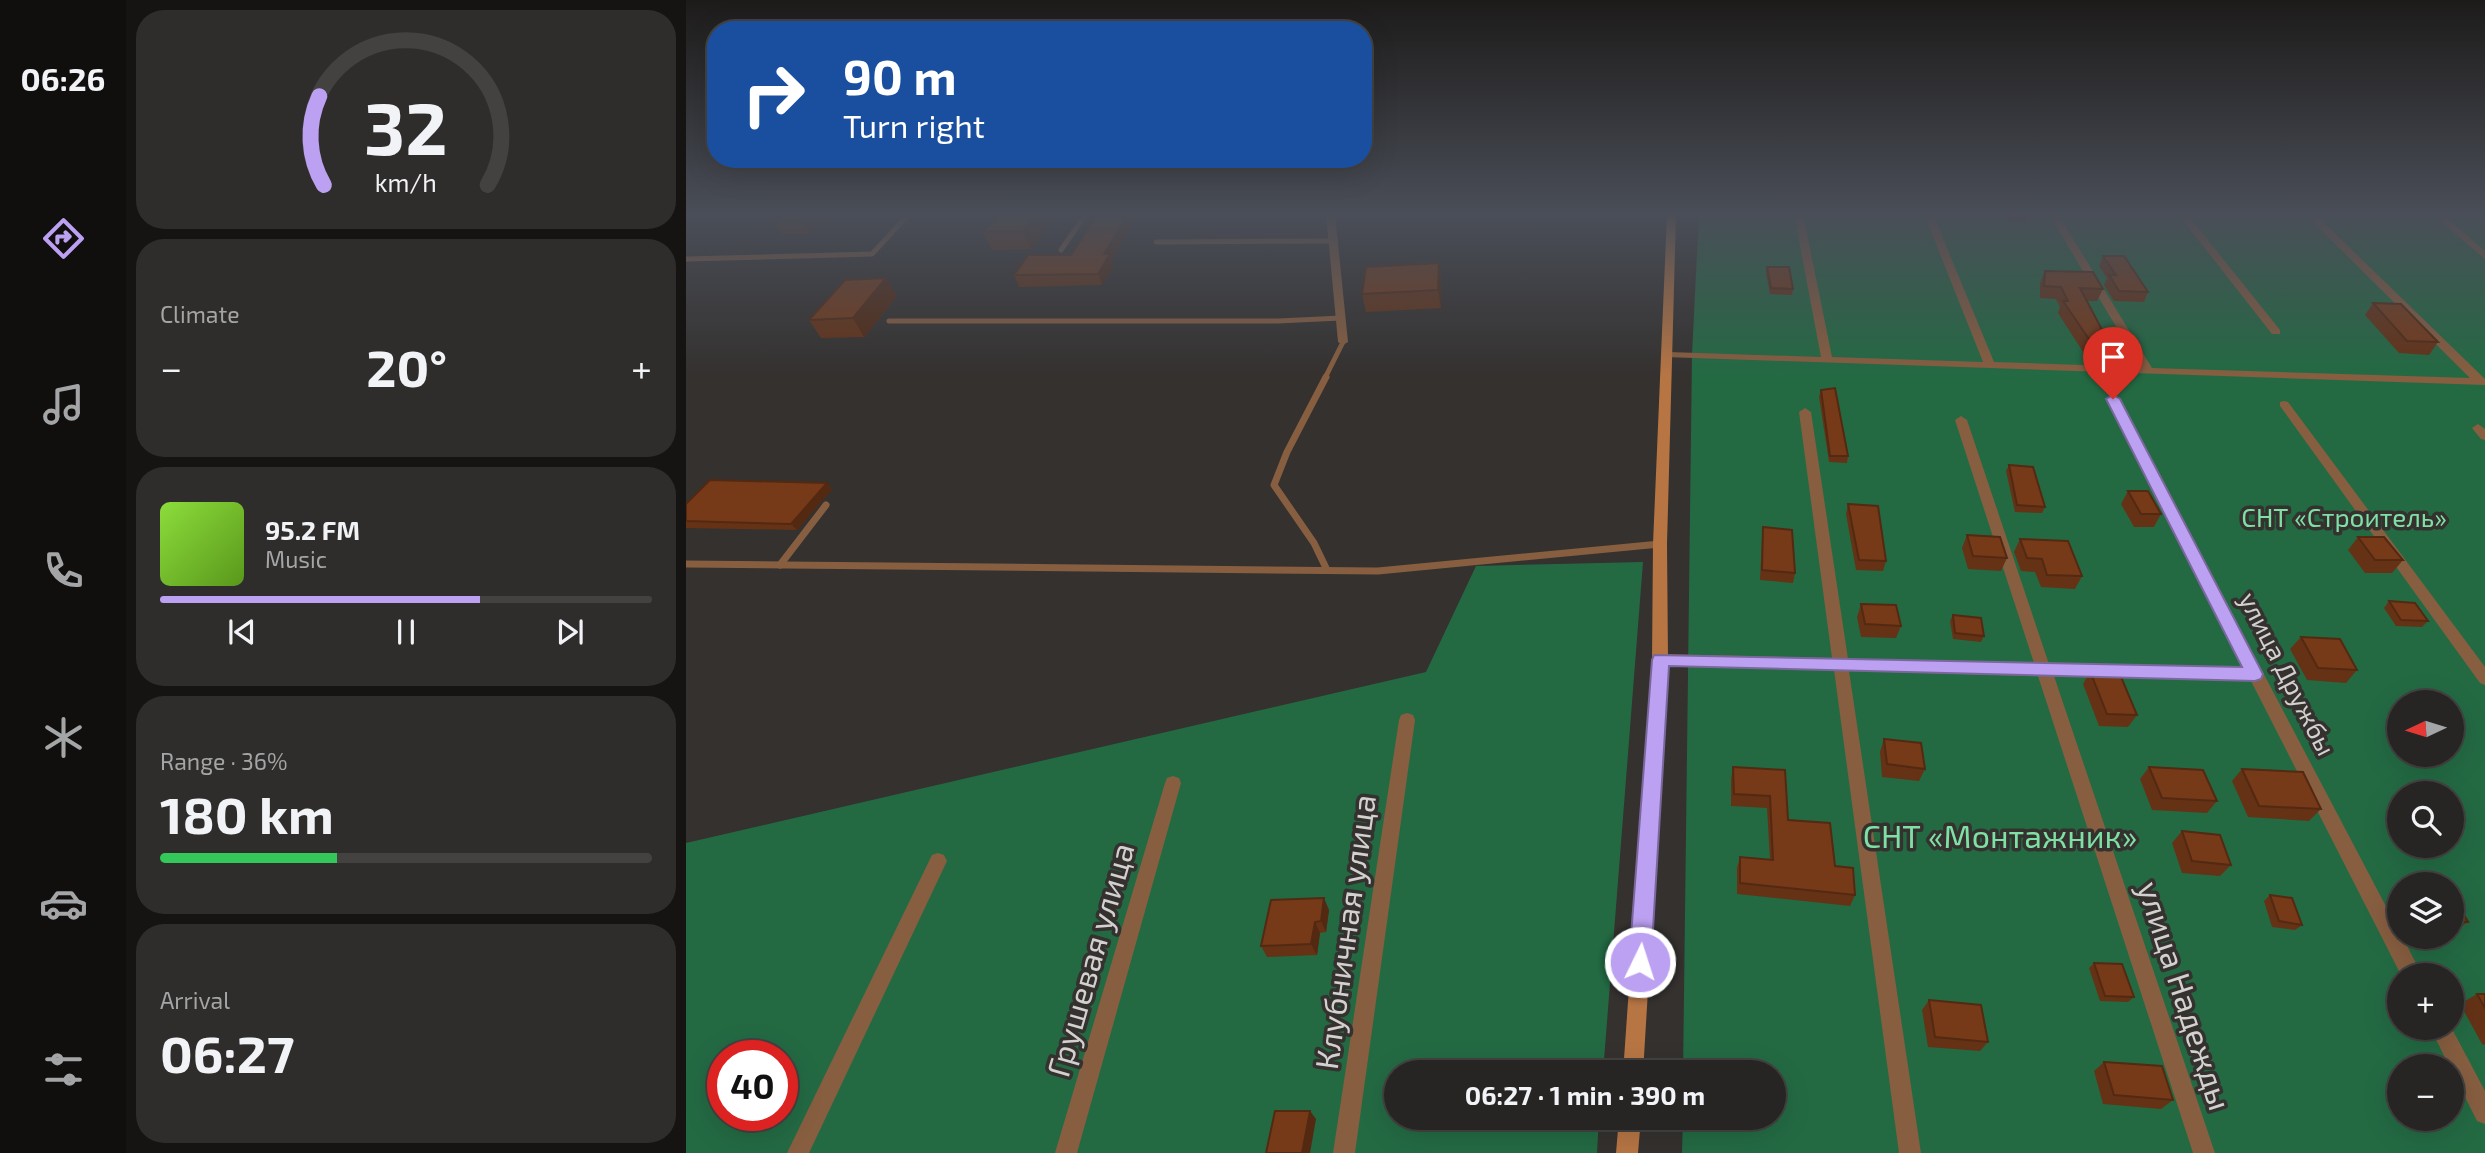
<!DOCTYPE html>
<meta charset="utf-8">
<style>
:root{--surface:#272523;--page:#2f2d2b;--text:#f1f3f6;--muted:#a4a5a6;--line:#434241;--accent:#bca0f2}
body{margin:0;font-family:"Exo 2",sans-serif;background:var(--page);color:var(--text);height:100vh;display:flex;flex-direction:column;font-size:26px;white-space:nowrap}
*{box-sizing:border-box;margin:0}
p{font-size:23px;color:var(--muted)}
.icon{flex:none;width:38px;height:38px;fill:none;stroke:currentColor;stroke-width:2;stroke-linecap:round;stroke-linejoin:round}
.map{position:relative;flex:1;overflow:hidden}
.panel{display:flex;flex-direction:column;gap:10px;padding:10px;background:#151413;width:560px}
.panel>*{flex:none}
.banner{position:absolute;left:21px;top:21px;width:665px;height:147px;border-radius:28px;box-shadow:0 7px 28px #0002,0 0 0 2px var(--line);background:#1a4fa0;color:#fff;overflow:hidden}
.needle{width:46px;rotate:266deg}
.buttons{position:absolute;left:1701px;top:690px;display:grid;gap:14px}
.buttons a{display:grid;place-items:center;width:77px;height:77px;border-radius:50%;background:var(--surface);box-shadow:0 7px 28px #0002,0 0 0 2px var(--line);font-size:35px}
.speed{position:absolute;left:21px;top:1040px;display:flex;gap:14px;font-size:35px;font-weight:700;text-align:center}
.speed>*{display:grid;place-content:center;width:91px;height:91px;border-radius:50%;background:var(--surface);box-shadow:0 7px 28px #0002,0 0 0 2px var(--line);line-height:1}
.speed .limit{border:10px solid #d22;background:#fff;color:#111}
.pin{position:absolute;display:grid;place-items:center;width:60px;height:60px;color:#fff;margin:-72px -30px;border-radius:50% 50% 50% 0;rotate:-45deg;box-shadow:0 0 7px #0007}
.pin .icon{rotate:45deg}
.me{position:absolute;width:77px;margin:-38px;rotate:4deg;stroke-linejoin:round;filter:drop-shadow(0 0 5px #0008)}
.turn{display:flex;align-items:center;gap:24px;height:147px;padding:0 21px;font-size:32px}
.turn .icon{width:91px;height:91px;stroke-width:2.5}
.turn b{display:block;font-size:49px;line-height:60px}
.big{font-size:52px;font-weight:700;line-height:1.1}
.panel .tile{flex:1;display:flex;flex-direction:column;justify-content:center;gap:10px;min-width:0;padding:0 24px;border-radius:28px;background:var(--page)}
.panel .dial{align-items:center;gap:0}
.dial svg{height:182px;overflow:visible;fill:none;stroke:var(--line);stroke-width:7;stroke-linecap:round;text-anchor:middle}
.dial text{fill:var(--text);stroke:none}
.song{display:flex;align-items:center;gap:21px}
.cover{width:84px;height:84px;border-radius:10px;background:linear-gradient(135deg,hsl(90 70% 55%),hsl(90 70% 35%))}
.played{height:7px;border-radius:4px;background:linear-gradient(90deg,var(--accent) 65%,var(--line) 65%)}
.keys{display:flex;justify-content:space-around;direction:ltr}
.heat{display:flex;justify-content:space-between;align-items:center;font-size:38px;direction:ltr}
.charge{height:10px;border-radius:5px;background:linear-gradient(90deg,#34c759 36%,var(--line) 0)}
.trip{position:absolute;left:698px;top:1060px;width:402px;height:70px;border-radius:35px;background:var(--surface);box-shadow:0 7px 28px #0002,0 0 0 2px var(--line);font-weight:700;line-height:70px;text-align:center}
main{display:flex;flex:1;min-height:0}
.tab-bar{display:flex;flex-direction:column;width:126px;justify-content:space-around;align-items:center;background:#100f0e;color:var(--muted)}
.tab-bar .icon{width:49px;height:49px}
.tab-bar .active{color:var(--accent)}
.tab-bar b{font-size:32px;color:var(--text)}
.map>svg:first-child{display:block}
.green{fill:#236a43;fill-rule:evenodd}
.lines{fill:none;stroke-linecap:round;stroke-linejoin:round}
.lane-far1{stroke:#875e40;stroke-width:5}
.lane{stroke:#875e40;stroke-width:7}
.street{fill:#875e40;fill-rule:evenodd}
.secondary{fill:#b77544;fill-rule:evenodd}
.wall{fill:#653216}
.shaded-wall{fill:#532912}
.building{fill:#763a19;stroke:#532912;stroke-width:2}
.route{fill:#bca0f2;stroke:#7a689d;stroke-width:2}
.labels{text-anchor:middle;stroke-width:7;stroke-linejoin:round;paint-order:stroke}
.park-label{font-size:26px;fill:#7ee0a5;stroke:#34312f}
.street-label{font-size:26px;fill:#d3d1d0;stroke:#34312f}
.near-park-label{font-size:32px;fill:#7ee0a5;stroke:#34312f}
.near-street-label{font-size:32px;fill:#d3d1d0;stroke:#34312f}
</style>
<main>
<nav class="tab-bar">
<b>06:26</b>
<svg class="icon active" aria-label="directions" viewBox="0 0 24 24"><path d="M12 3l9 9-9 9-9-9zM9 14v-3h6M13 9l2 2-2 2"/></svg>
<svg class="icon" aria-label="music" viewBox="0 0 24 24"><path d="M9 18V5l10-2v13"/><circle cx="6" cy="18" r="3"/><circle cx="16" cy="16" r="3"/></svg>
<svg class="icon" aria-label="phone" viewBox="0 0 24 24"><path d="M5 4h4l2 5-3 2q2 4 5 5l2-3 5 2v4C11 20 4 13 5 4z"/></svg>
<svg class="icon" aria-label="climate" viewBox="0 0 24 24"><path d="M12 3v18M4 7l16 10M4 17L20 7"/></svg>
<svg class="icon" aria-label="car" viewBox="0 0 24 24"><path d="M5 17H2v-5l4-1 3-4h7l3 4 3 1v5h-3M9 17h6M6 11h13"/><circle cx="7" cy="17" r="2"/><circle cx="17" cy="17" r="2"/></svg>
<svg class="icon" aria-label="filters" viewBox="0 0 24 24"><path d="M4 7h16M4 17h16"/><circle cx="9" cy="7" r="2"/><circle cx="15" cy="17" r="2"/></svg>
</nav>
<section class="panel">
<div class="tile dial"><svg viewBox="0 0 100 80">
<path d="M14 69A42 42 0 1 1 86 69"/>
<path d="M14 69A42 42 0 0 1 12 30" stroke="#bca0f2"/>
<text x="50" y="56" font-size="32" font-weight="700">32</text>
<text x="50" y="72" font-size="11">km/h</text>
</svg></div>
<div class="tile"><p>Climate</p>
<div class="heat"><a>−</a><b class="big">20°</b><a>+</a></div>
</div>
<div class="tile">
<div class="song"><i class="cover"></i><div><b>95.2 FM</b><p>Music</p></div></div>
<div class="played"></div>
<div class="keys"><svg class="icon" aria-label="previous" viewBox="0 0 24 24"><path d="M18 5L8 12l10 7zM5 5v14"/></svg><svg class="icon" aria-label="pause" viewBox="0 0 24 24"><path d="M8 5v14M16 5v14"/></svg><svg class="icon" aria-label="next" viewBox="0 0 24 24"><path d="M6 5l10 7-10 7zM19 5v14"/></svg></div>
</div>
<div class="tile"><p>Range · 36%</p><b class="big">180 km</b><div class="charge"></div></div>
<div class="tile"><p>Arrival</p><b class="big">06:27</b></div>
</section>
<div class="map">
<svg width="1799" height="1153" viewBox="0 0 1799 1153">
<rect width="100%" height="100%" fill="#34312f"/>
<!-- green -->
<g class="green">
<path d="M1013 214H1799V1153H996L997 1118H1088V1073H997L1006 354ZM1713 702H1766V754H1713ZM1713 793H1766V845H1713ZM1713 884H1766V936H1713ZM1713 975H1766V1027H1713ZM1713 1066H1766V1118H1713Z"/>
<path d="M957 562 917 1073H710V1118H913L911 1153H0V843L740 672 790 566ZM37 1055H96V1115H37Z"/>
</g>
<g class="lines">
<!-- lane-far1 -->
<g class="lane-far1">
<polyline points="470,242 647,241"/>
<polyline points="375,250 400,214"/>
<polyline points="0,259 186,254 223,214"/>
<polyline points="203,321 592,321 655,318"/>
<polyline points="639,378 657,342"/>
</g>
<!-- lane -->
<g class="lane">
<polyline points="640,377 601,452 588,485 628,543 641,570"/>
<polyline points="0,564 692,571 974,544"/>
<polyline points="94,565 140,505"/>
</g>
<!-- street -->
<g class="street">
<polygon points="640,214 649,214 662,342 657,345 652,342"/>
<polygon points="1108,214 1117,214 1146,357 1297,362 1238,214 1247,214 1308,362 1454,367 1363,214 1372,214 1466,368 1784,378 1619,214 1629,214 1799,379 1799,385 979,357 978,355 983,352 1135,357"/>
<polygon points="1492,214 1501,214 1594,330 1594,334 1586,334"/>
<polygon points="1746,214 1756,214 1799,251 1799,259"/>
<polygon points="1427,396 1433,399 1713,931 1713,936 1716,936 1736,975 1715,975 1565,681 1368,676 1529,1153 1507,1153 1352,676 1163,671 1235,1153 1213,1153 1148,670 974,666 969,664 966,660 969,656 974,654 1146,658 1113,412 1119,408 1125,412 1162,659 1348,663 1269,420 1275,416 1281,420 1363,664 1559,669 1421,399"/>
<polygon points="1598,401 1602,402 1799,667 1799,685 1794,683 1594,406 1594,402"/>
<polygon points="1792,424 1799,429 1799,440 1795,439 1786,428"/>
<polygon points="721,713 727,715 729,720 669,1153 647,1153 713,720 715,715"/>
<polygon points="487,776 493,778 495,783 391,1153 369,1153 479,783 481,778"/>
<polygon points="252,853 258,855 261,861 123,1153 101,1153 246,855"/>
<polygon points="1744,1027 1765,1027 1799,1091 1799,1124 1791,1121 1766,1071 1766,1066 1763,1066"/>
</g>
<!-- secondary -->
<g class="secondary">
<polygon points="981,214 990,214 981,544 982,660 957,1073 937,1073 966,660 967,544"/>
<polygon points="933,1118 955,1118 952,1153 930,1153"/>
</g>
</g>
<!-- wall -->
<g class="wall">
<polygon points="143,214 123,234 96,234 88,223"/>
<polygon points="312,214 369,214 345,249 306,250 297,232"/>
<polygon points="1319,214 1343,214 1343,216 1341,222 1322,221"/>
<polygon points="1417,256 1462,292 1458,302 1428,301 1418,285 1421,278 1413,266"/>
<polygon points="426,259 428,265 416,285 333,287 328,275"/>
<polygon points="753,263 755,281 755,308 680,312 676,294"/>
<polygon points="1081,267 1107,289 1106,295 1084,294 1080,273"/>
<polygon points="1359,271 1417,289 1411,301 1401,301 1424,345 1419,358 1401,358 1372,313 1374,307 1370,299 1354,298 1354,283"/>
<polygon points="211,296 178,337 135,338 123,320"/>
<polygon points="1687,303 1752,342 1743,355 1713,353 1679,315"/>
<polygon points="1135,390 1162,456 1161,463 1143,462 1133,397"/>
<polygon points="1323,465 1359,507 1356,513 1329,512 1320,471"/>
<polygon points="141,483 146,489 111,530 0,528 0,504"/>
<polygon points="1442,491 1475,514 1468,527 1448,527 1435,504"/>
<polygon points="1162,504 1200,561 1197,571 1170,570 1160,514"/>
<polygon points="1077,527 1109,573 1107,583 1074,580 1076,537"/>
<polygon points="1281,535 1321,558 1315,571 1282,569 1276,548"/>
<polygon points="1672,537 1717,560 1706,573 1679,573 1662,550"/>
<polygon points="1334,539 1396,576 1389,589 1355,587 1349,572 1335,571 1328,552"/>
<polygon points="1703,601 1742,621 1736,627 1710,626 1698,608"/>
<polygon points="1175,604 1215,626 1210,638 1175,637 1171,617"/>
<polygon points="1267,615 1298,636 1295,642 1267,639 1264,621"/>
<polygon points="1615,637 1671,670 1660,683 1621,680 1604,649"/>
<polygon points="1404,671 1451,715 1442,727 1413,726 1397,684"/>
<polygon points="1198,739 1239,769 1233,781 1196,777 1194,752"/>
<polygon points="1047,767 1099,770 1102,820 1149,866 1169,895 1164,906 1051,894 1051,868 1054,857 1084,860 1081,808 1045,806 1045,779"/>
<polygon points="1463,767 1531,801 1521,813 1466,810 1454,779"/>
<polygon points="1556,769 1635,809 1623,821 1562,817 1546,781"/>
<polygon points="1496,831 1545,865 1534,876 1496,873 1486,843"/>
<polygon points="1766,894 1782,922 1766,933"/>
<polygon points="1584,895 1616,925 1609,930 1586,927 1578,901"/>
<polygon points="643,910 640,932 634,933 631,955 581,957 575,946"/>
<polygon points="1408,963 1448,997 1442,1002 1414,1001 1403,968"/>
<polygon points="1791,994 1799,994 1799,1045 1796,1044 1774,1004"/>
<polygon points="1243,1000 1302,1042 1294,1051 1242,1047 1236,1010"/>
<polygon points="1418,1062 1487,1100 1475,1109 1417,1104 1408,1071"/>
</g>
<!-- shaded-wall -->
<g class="shaded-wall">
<polygon points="124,214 143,214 123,234 116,222"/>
<polygon points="349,214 369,214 345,249 337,231"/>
<polygon points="442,214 453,214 426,259 428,265 416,285 412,274 418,254"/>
<polygon points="753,263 755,281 755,308 752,290"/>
<polygon points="200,278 211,296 178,337 167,318"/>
<polygon points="141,483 146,489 111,530 105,524"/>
<polygon points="638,898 643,910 640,932 635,921"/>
<polygon points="629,922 634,933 631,955 625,944"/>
<polygon points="624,1111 630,1119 624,1153 616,1153"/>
</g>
<!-- building -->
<g class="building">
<polygon points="98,214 124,214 116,222 88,223"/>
<polygon points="312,214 349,214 337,231 297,232"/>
<polygon points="411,214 442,214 418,254 424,254 412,274 328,275 342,255 385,255"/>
<polygon points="1323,214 1343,214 1343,216 1324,215"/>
<polygon points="1417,256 1438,256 1462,292 1433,291 1423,275 1430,275"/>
<polygon points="753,263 752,290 676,294 680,267"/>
<polygon points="1081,267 1103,267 1107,289 1085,288"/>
<polygon points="1359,271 1407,272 1417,289 1394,288 1424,345 1407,345 1377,301 1382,301 1375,287 1358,286"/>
<polygon points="200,278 167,318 123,320 159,280"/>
<polygon points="1687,303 1715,304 1752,342 1721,341"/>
<polygon points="1149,388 1162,456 1144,456 1135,390"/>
<polygon points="1323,465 1347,467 1359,507 1331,505"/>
<polygon points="24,480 141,483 105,524 0,521 0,504"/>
<polygon points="1442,491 1462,491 1475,514 1455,514"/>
<polygon points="1162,504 1192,506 1200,561 1173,560"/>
<polygon points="1077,527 1106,530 1109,573 1076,570"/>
<polygon points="1281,535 1314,537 1321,558 1287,556"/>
<polygon points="1672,537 1698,537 1717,560 1689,560"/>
<polygon points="1334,539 1382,541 1396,576 1361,575 1356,559 1341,558"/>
<polygon points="1703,601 1729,603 1742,621 1715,620"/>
<polygon points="1175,604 1210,605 1215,626 1179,624"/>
<polygon points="1267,615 1295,618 1298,636 1269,633"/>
<polygon points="1615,637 1654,639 1671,670 1632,668"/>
<polygon points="1404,671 1433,672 1451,715 1421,714"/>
<polygon points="1198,739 1235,743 1239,769 1201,764"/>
<polygon points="1047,767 1099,770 1102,820 1144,823 1149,866 1167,868 1169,895 1054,883 1054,857 1087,860 1084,796 1048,794"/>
<polygon points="1463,767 1517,770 1531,801 1476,798"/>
<polygon points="1556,769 1617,772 1635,809 1573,806"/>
<polygon points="1496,831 1534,835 1545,865 1506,861"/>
<polygon points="1766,894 1782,922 1766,921"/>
<polygon points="1584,895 1606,898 1616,925 1593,921"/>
<polygon points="638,898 635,921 629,922 625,944 575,946 585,900"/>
<polygon points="1408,963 1436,964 1448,997 1419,996"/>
<polygon points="1791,994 1799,994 1799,1008"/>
<polygon points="1243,1000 1295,1005 1302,1042 1249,1037"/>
<polygon points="1418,1062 1476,1066 1487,1100 1428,1095"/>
<polygon points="589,1111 624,1111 616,1153 580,1153"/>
</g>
<!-- sky -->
<linearGradient id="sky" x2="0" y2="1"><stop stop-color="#1d1b1a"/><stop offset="0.57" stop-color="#4a4e58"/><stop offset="1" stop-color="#4a4e58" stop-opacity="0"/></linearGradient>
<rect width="1799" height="376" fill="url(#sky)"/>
<!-- route -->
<polygon class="route" points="1427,395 1434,399 1577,674 1575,679 1569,681 983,666 965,962 962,970 954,973 946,970 943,962 966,660 968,655 1556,667 1420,399"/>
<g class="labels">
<!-- park labels -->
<g class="park-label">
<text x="1658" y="527">СНТ «Строитель»</text>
</g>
<!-- street labels -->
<g class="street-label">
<text transform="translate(1601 674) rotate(63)" y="9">улица Дружбы</text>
</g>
<!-- near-park labels -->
<g class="near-park-label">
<text x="1314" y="848">СНТ «Монтажник»</text>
</g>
<!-- near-street labels -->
<g class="near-street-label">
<text transform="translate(660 932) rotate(-82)" y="11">Клубничная улица</text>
<text transform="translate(405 960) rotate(-74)" y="11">Грушевая улица</text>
<text transform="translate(1498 996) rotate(72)" y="11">улица Надежды</text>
</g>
</g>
</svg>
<div class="buttons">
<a><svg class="needle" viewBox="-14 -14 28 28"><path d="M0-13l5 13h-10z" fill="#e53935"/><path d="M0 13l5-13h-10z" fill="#a4a5a6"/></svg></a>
<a><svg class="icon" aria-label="search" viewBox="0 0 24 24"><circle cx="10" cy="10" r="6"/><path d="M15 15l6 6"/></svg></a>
<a><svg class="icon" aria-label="layers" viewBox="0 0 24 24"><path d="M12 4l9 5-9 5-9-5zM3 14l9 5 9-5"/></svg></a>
<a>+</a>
<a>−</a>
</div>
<div class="speed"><div class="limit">40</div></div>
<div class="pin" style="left:1427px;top:399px;background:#d93025"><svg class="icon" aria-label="arrive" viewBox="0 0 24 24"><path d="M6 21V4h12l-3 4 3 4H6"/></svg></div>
<svg class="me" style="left:954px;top:962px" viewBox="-20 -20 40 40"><circle r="17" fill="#bca0f2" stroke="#fff" stroke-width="3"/><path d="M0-11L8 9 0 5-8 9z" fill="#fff"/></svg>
<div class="trip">06:27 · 1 min · 390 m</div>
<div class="banner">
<div class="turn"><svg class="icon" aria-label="right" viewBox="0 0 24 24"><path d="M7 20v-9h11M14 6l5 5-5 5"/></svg><div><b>90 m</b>Turn right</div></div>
</div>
</div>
</main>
